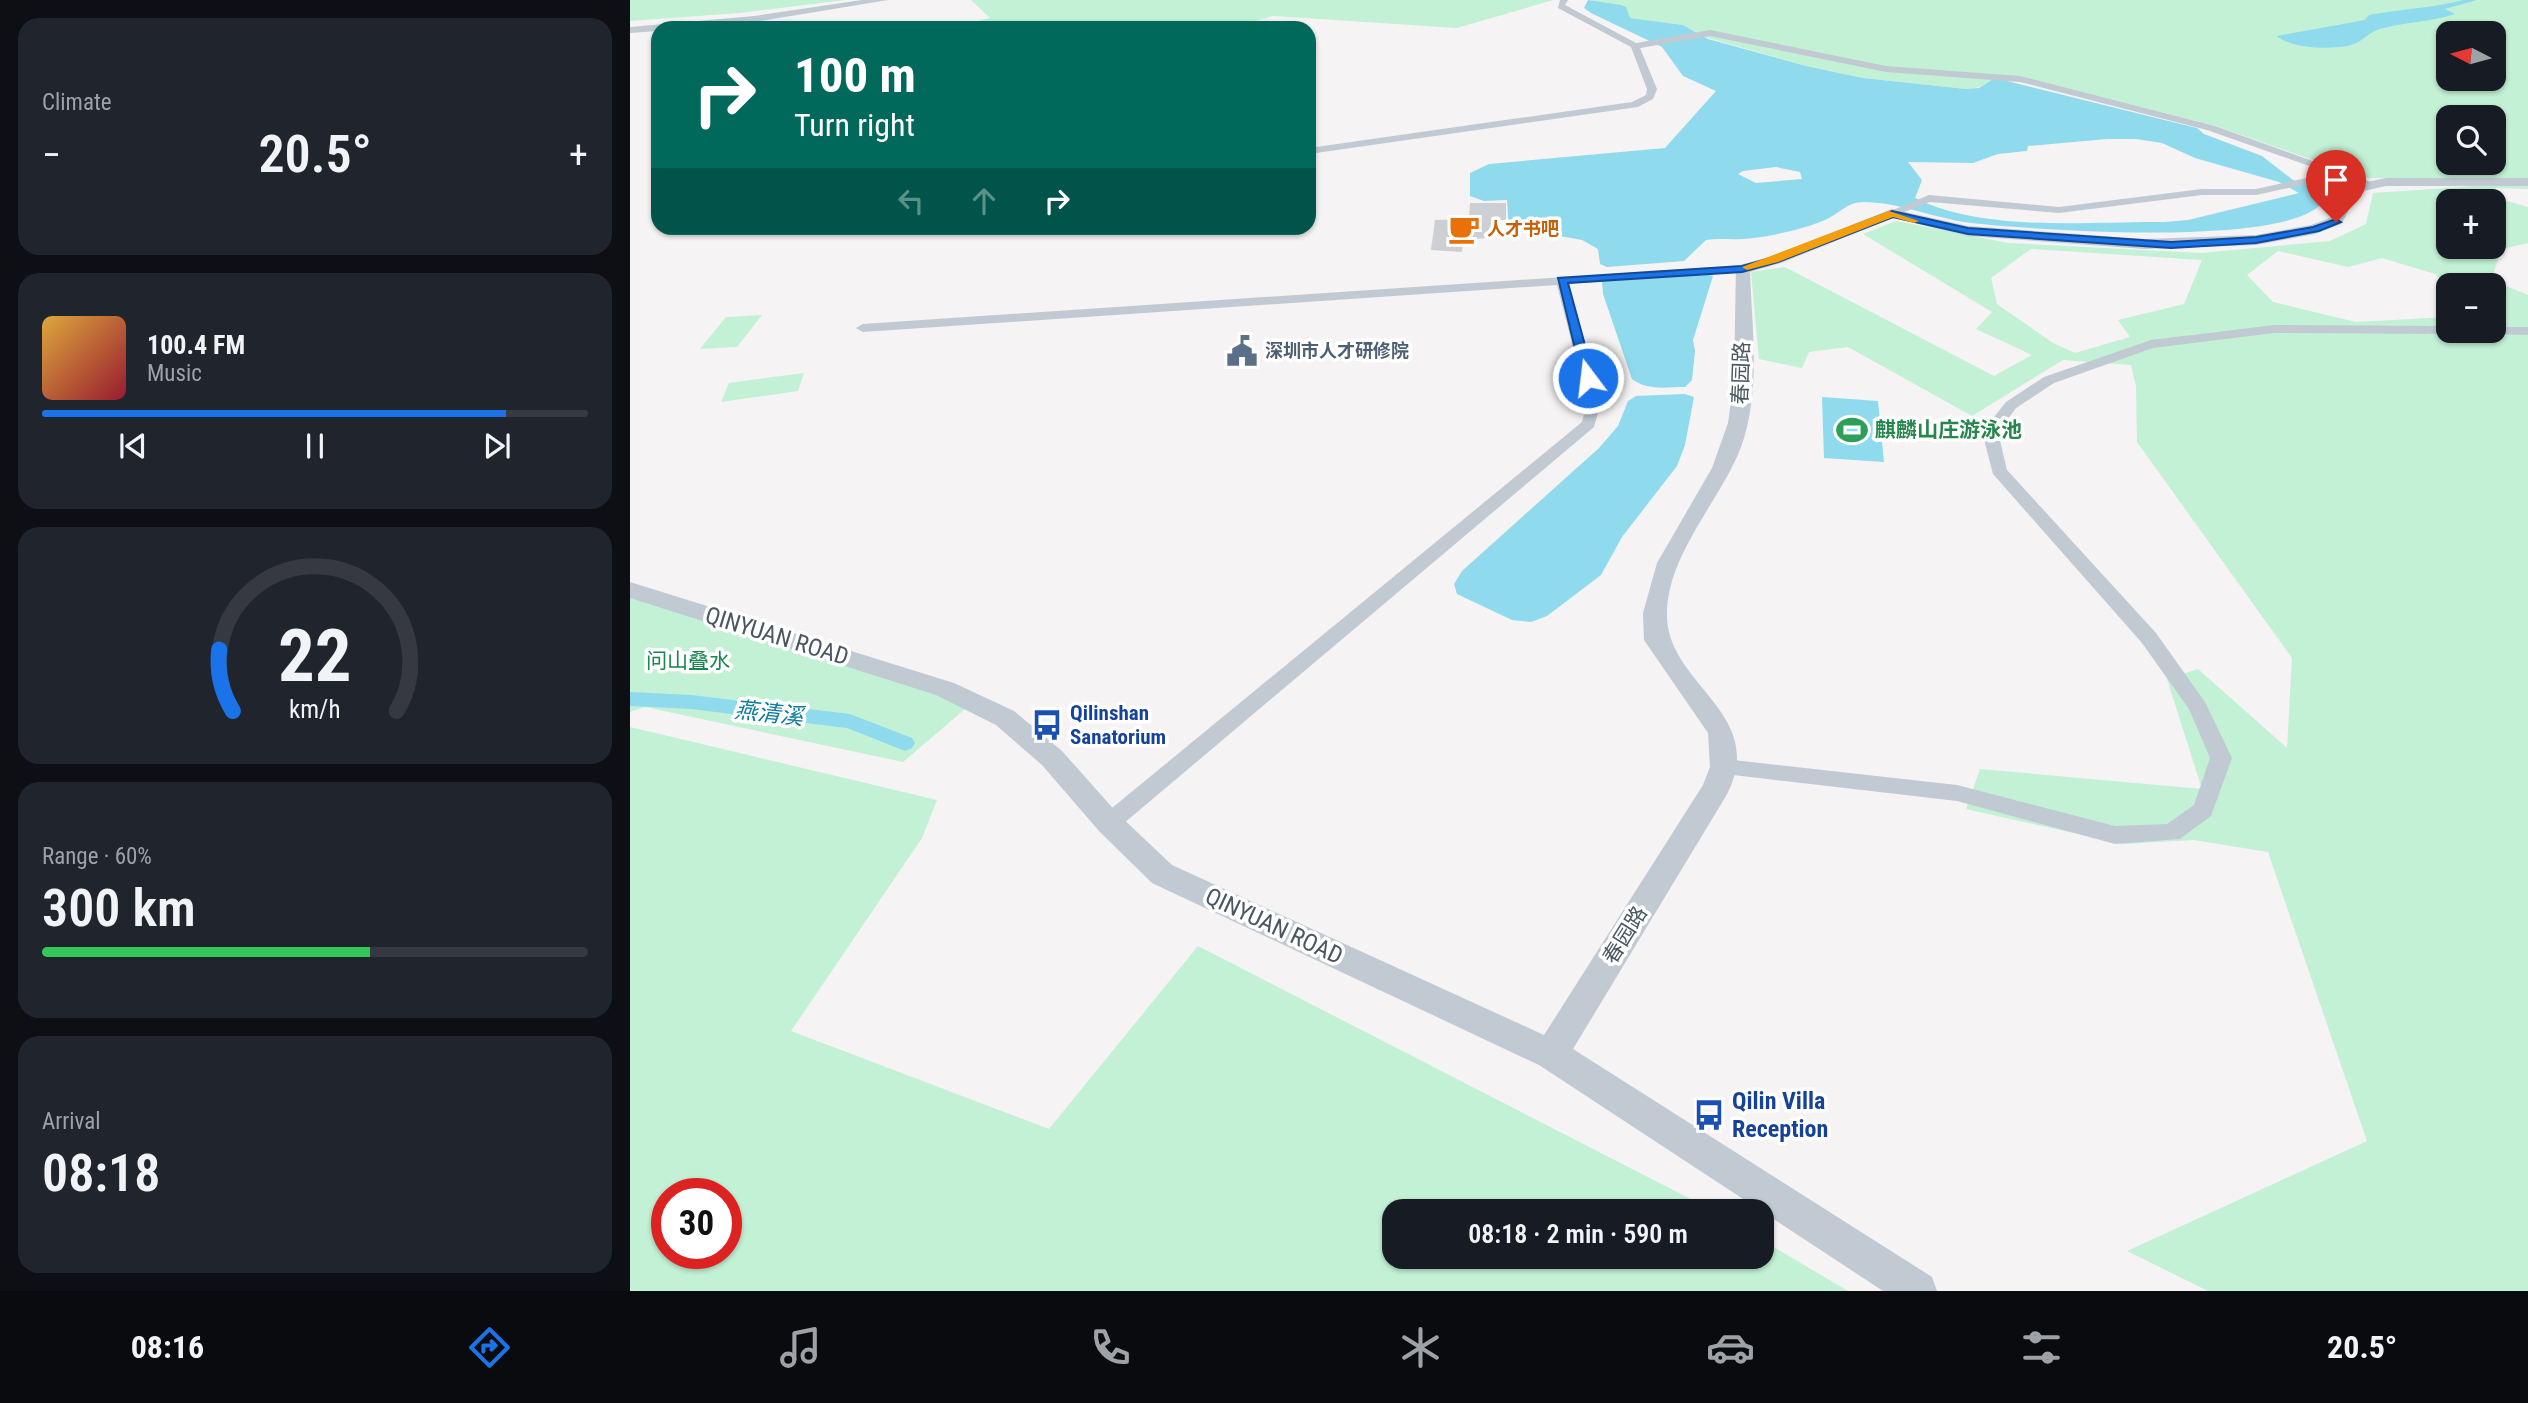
<!DOCTYPE html>
<meta charset="utf-8">
<style>
:root{--surface:#171b24;--page:#20242c;--text:#f1f3f6;--muted:#9ea1a6;--line:#363941;--accent:#1a73e8}
body{margin:0;font-family:"Roboto Condensed","Noto Sans SC",sans-serif;background:var(--page);color:var(--text);height:100vh;display:flex;flex-direction:column;font-size:26px;white-space:nowrap}
*{box-sizing:border-box;margin:0}
p{font-size:23px;color:var(--muted)}
.icon{flex:none;width:38px;height:38px;fill:none;stroke:currentColor;stroke-width:2;stroke-linecap:round;stroke-linejoin:round}
.map{position:relative;flex:1;overflow:hidden}
.details{display:flex;flex-direction:column;gap:18px;padding:18px;background:#0d0f14;width:630px}
.details>*{flex:none}
.banner{position:absolute;left:21px;top:21px;width:665px;height:214px;border-radius:21px;box-shadow:0 2px 5px #0004;background:#00695c;color:#fff;overflow:hidden}
.needle{width:46px;rotate:276deg}
.buttons{position:absolute;left:1806px;top:21px;display:grid;gap:14px}
.buttons a{display:grid;place-items:center;width:70px;height:70px;border-radius:14px;background:var(--surface);box-shadow:0 2px 5px #0004;font-size:35px}
.speed{position:absolute;left:21px;top:1178px;display:flex;gap:14px;font-size:35px;font-weight:700;text-align:center}
.speed>*{display:grid;place-content:center;width:91px;height:91px;border-radius:50%;background:var(--surface);box-shadow:0 2px 5px #0004;line-height:1}
.speed .limit{border:10px solid #d22;background:#fff;color:#111}
.pin{position:absolute;display:grid;place-items:center;width:60px;height:60px;color:#fff;margin:-72px -30px;border-radius:50% 50% 50% 0;rotate:-45deg;box-shadow:0 0 7px #0007}
.pin .icon{rotate:45deg}
.me{position:absolute;width:77px;margin:-38px;rotate:345deg;stroke-linejoin:round;filter:drop-shadow(0 0 5px #0008)}
.turn{display:flex;align-items:center;gap:24px;height:147px;padding:0 28px;font-size:32px}
.turn .icon{width:91px;height:91px;stroke-width:2.5}
.turn b{display:block;font-size:49px;line-height:60px}
.lanes{display:flex;align-items:center;height:66px;padding:0 28px;background:#0003;justify-content:center;gap:35px;direction:ltr}
.lanes .off{opacity:.35}
.big{font-size:52px;font-weight:600;line-height:1.1}
.details .card{flex:1;display:flex;flex-direction:column;justify-content:center;gap:10px;min-width:0;padding:0 24px;border-radius:21px;background:var(--page)}
.details .dial{align-items:center;gap:0}
.dial svg{height:182px;overflow:visible;fill:none;stroke:var(--line);stroke-width:7;stroke-linecap:round;text-anchor:middle}
.dial text{fill:var(--text);stroke:none}
.song{display:flex;align-items:center;gap:21px}
.cover{width:84px;height:84px;border-radius:10px;background:linear-gradient(135deg,hsl(40 70% 55%),hsl(350 70% 35%))}
.played{height:7px;border-radius:4px;background:linear-gradient(90deg,var(--accent) 85%,var(--line) 85%)}
.keys{display:flex;justify-content:space-around;direction:ltr}
.heat{display:flex;justify-content:space-between;align-items:center;font-size:38px;direction:ltr}
.charge{height:10px;border-radius:5px;background:linear-gradient(90deg,#34c759 60%,var(--line) 0)}
.trip{position:absolute;left:752px;top:1199px;width:392px;height:70px;border-radius:21px;background:var(--surface);box-shadow:0 2px 5px #0004;font-weight:600;line-height:70px;text-align:center}
.tab-bar{display:flex;height:112px;justify-content:space-around;align-items:center;background:#090b0e;color:var(--muted)}
.tab-bar .icon{width:49px;height:49px}
.tab-bar .selected{color:var(--accent)}
.tab-bar b{font-size:32px;color:var(--text)}
main{display:flex;flex:1;min-height:0}
.map>svg:first-child{display:block}
.green{fill:#c3f1d5;fill-rule:evenodd}
.water{fill:#90daee;fill-rule:evenodd}
.lines{fill:none;stroke-linecap:round;stroke-linejoin:round}
.canal{fill:#90daee;fill-rule:evenodd}
.building{fill:#cdcfd5}
.minor{fill:#c1cad2;fill-rule:evenodd}
.tertiary{fill:#c1cad2;fill-rule:evenodd}
.route{fill:#1a73e8;stroke:#114b97;stroke-width:2}
.slow{fill:#f59e0b}
.labels{text-anchor:middle;stroke-width:7;stroke-linejoin:round;paint-order:stroke}
.far-food-label{font-size:18px;font-weight:bold;fill:#c56008;stroke:#fff;text-anchor:start}
.far-service-label{font-size:18px;font-weight:bold;fill:#4e5e75;stroke:#fff;text-anchor:start}
.street-label{font-size:21px;fill:#4a5661;stroke:#fff}
.leisure-label{font-size:21px;font-weight:bold;fill:#27864d;stroke:#fff;text-anchor:start}
.park-label{font-size:21px;fill:#17864f;stroke:#fff}
.transit-label{font-size:21px;font-weight:bold;fill:#164399;stroke:#fff;text-anchor:start}
.water-label{font-size:23px;font-style:italic;fill:#0c7c9b;stroke:#fff}
.near-street-label{font-size:24px;fill:#4a5661;stroke:#fff}
.near-transit-label{font-size:24px;font-weight:bold;fill:#164399;stroke:#fff;text-anchor:start}
</style>
<main>
<section class="details">
<div class="card"><p>Climate</p>
<div class="heat"><a>−</a><b class="big">20.5°</b><a>+</a></div>
</div>
<div class="card">
<div class="song"><i class="cover"></i><div><b>100.4 FM</b><p>Music</p></div></div>
<div class="played"></div>
<div class="keys"><svg class="icon" aria-label="previous" viewBox="0 0 24 24"><path d="M18 5L8 12l10 7zM5 5v14"/></svg><svg class="icon" aria-label="pause" viewBox="0 0 24 24"><path d="M8 5v14M16 5v14"/></svg><svg class="icon" aria-label="next" viewBox="0 0 24 24"><path d="M6 5l10 7-10 7zM19 5v14"/></svg></div>
</div>
<div class="card dial"><svg viewBox="0 0 100 80">
<path d="M14 69A42 42 0 1 1 86 69"/>
<path d="M14 69A42 42 0 0 1 8 42" stroke="#1a73e8"/>
<text x="50" y="56" font-size="32" font-weight="700">22</text>
<text x="50" y="72" font-size="11">km/h</text>
</svg></div>
<div class="card"><p>Range · 60%</p><b class="big">300 km</b><div class="charge"></div></div>
<div class="card"><p>Arrival</p><b class="big">08:18</b></div>
</section>
<div class="map">
<svg width="1898" height="1291" viewBox="0 0 1898 1291">
<rect width="100%" height="100%" fill="#f5f3f3"/>
<!-- green -->
<g class="green">
<polygon points="0,0 215,0 110,13 0,21"/>
<polygon points="341,0 923,0 827,28 643,16 600,28 560,28 543,23 526,28 321,28 360,18"/>
<path d="M962 0H1898V179L1734 178 1586 126 1391 77C1360 73 1362 88 1336 89L1233 78 1176 66 1078 38 1053 25 991 17ZM1818 33H1864V79H1818ZM1818 117H1864V163H1818Z"/>
<path d="M1862 185 1898 186V189L1866 188 1863 197 1898 207V243L1872 249 1861 280 1898 295V1291H1578L1497 1251 1737 1141 1638 852 1564 840 1493 844 1336 809 1350 769 1572 789 1537 679 1568 669 1657 748 1662 658 1507 442 1506 386 1501 365 1433 360 1342 416 1218 347 1179 352 1172 368 1129 359 1121 272 1155 267 1364 376 1402 355 1346 329 1362 312 1233 234 1266 221 1378 243 1570 253 1700 241 1736 224 1743 193ZM1818 201H1864V247H1818ZM1401 249 1572 260 1554 304 1488 320 1500 337 1445 353 1423 343 1367 304 1361 278ZM1648 251 1718 267 1752 258 1805 274 1818 287 1864 285V331H1818V317L1726 322 1643 302 1617 275Z"/>
<polygon points="132,315 107,347 70,349 96,317"/>
<polygon points="174,373 168,391 91,402 99,383"/>
<polygon points="0,586 349,697 273,762 15,707 0,712"/>
<path d="M0 727 307 800 292 838 161 1031 419 1129 568 946 1084 1211H765V1256H1132V1240L1218 1291H0ZM37 1194H96V1253H37Z"/>
</g>
<!-- water -->
<g class="water">
<path d="M958 0 991 5 996 7 1000 18 1053 25 1078 39 1176 66 1233 78 1336 89 1349 88 1365 78 1567 128 1574 134 1632 156 1663 180 1692 190 1696 196C1679 251 1393 229 1341 223 1303 218 1269 202 1233 202 1217 202 1209 214 1195 220 1186 224 1175 227 1165 230 1148 234 1130 238 1113 239 1100 240 1088 238 1076 240L1054 261 977 267 970 264 968 249 952 240 924 235 921 229 879 231 877 200 854 201 840 196V173L859 164 1035 148 1086 91 1053 76 1032 47 961 13 954 8ZM1477 139H1506L1532 143 1565 158 1649 182 1669 193 1558 220 1535 222C1458 221 1355 233 1285 198L1292 180 1278 162 1343 163 1368 154 1397 151 1398 146ZM1146 167 1170 172 1172 179 1126 183 1108 174 1113 171Z"/>
<path d="M1833 0H1847L1815 9 1825 14C1800 22 1775 22 1750 29 1739 32 1732 42 1721 45 1703 50 1661 49 1647 36L1735 20 1739 15C1771 9 1802 8 1833 0Z"/>
<path d="M1065 272 1083 276 1063 340 1065 351 1062 380 1055 387C1036 387 1018 391 1002 379L973 294 972 281Z"/>
<polygon points="1055,394 1064,397 1055,445 1047,466 992,537 971,575 917,616 901,622 882,620 827,594 824,584 832,571 969,448 988,426 998,401 1006,396"/>
<polygon points="1192,397 1248,401 1254,462 1194,458"/>
</g>
<g class="lines">
<!-- canal -->
<polygon class="canal" points="0,692 61,695 220,714 282,738 285,743 282,748 275,751 217,728 61,709 0,706"/>
</g>
<!-- building -->
<polygon class="building" points="840,203 876,203 876,220 864,220 863,238 833,239 832,252 801,250 805,220 839,219"/>
<g class="lines">
<!-- minor -->
<g class="minor">
<polygon points="930,0 938,0 935,5 1006,43 1080,30 1256,66 1390,76 1585,126 1749,185 1739,187 1577,130 1390,82 1256,72 1080,36 1010,48 1027,89 1023,99 1008,107 679,154 679,148 1002,102 1016,95 1017,89 1001,47 928,8"/>
<polygon points="1681,177 1726,188 1720,191 1681,183 1626,195 1572,195 1429,213 1300,202 1266,215 1256,213 1299,195 1429,207 1572,189 1626,189"/>
<polygon points="1112,265 1118,269 1116,272 939,284 971,402 964,427 487,829 479,832 471,829 468,823 471,817 952,422 957,402 927,285 233,332 226,328 233,324"/>
<polygon points="1644,325 1818,326 1818,331 1824,331 1818,334 1644,333 1523,348 1424,383 1386,408 1368,432 1377,470 1526,633 1575,702 1602,758 1581,816 1550,839 1485,844 1327,801 1086,773 1083,767 1086,761 1094,759 1327,785 1485,826 1537,824 1564,805 1580,758 1559,709 1512,643 1363,474 1352,432 1376,402 1414,377 1521,340"/>
<polygon points="1864,327 1898,327 1898,335 1859,334 1857,331 1864,331"/>
</g>
<!-- tertiary -->
<g class="tertiary">
<polygon points="232,0 258,0 124,22 28,28 28,31 0,33 0,27 124,16"/>
<path d="M1756 178H1898V186H1756L1729 192 1711 224 1685 234 1626 245 1515 249 1338 236 1263 218 1151 263 1120 272C1122 328 1131 392 1111 447 1090 502 1036 555 1037 616 1038 686 1140 714 1096 796L943 1049 1302 1277 1307 1291H1253L909 1065 522 883 469 831 412 765 366 725 306 695 0 598V582L324 683 384 711 432 751 489 815 542 865 914 1035 1073 785 1080 767 1078 733 1014 640 1013 613 1027 563 1082 468 1098 423 1104 379 1106 266 1139 257 1262 209 1338 226 1515 239 1626 235 1681 225 1700 218 1719 186Z"/>
</g>
</g>
<!-- route -->
<polygon class="route" points="1262,211 1338,228 1541,242 1626,237 1683,227 1706,219 1711,222 1689,231 1626,243 1541,248 1338,234 1263,217 1148,262 1112,272 938,283 964,378 958,382 952,378 928,278 1112,266 1141,258"/>
<!-- slow -->
<polygon class="slow" points="1259,211 1289,221 1284,223 1263,217 1148,262 1117,270 1112,267"/>
<!-- icons -->
<defs>
<symbol id="cafe-bare" viewBox="-9 -9 18 18"><path d="M-5.5-4.5H6V0H3Q3 3.5 0 3.5H-2.5Q-5.5 3.5-5.5 0ZM3-3.2v2h1.7v-2ZM-6 4.5H4V6H-6Z" fill="#e8710a" stroke="#fff" stroke-width="2.5" paint-order="stroke"/></symbol>
<symbol id="civic-bare" viewBox="-9 -9 18 18"><path d="M-.6-6.5H3V-4.5H.6V-3L4-1V1h2V6H-6V1h2V-1L-.6-3ZM-1.2 2.5V6h2.4V2.5Z" fill="#5c6f8a" stroke="#fff" stroke-width="2.5" paint-order="stroke"/></symbol>
<symbol id="stadium-bare" viewBox="-9 -9 18 18"><path d="M0-5a6.5 5 0 1 0 0 10a6.5 5 0 1 0 0-10ZM-3.5-1.8h7v3.6h-7Z" fill="#2e9e5b" stroke="#fff" stroke-width="2.5" paint-order="stroke"/></symbol>
<symbol id="bus-bare" viewBox="-9 -9 18 18"><path d="M-5-6H5V4H4V6H2V4H-2V6H-4V4H-5ZM-3.5-4V0h7V-4ZM-3.5 1.2v1.5H-2V1.2ZM2 1.2v1.5H3.5V1.2Z" fill="#1a4fb4" stroke="#fff" stroke-width="2.5" paint-order="stroke"/></symbol>
</defs>
<g fill-rule="evenodd">
<use href="#cafe-bare" x="812" y="207" width="44" height="44"/>
<use href="#civic-bare" x="590" y="329" width="44" height="44"/>
<use href="#stadium-bare" x="1200" y="408" width="44" height="44"/>
<use href="#bus-bare" x="395" y="703" width="44" height="44"/>
<use href="#bus-bare" x="1057" y="1093" width="44" height="44"/>
</g>
<g class="labels">
<!-- far-food labels -->
<g class="far-food-label">
<text x="857" y="235">人才书吧</text>
</g>
<!-- far-service labels -->
<g class="far-service-label">
<text x="635" y="357">深圳市人才研修院</text>
</g>
<!-- street labels -->
<g class="street-label">
<text transform="translate(1111 373) rotate(-88)" y="7">春园路</text>
<text transform="translate(995 935) rotate(-58)" y="7">春园路</text>
</g>
<!-- leisure labels -->
<g class="leisure-label">
<text x="1245" y="437">麒麟山庄游泳池</text>
</g>
<!-- park labels -->
<g class="park-label">
<text x="58" y="668">问山叠水</text>
</g>
<!-- transit labels -->
<g class="transit-label">
<text x="440" y="720">Qilinshan<tspan x="440" dy="24">Sanatorium</tspan></text>
</g>
<!-- water labels -->
<g class="water-label">
<text transform="translate(139 713) rotate(6)" y="8">燕清溪</text>
</g>
<!-- near-street labels -->
<g class="near-street-label">
<text transform="translate(147 636) rotate(17)" y="8">QINYUAN ROAD</text>
<text transform="translate(644 926) rotate(25)" y="8">QINYUAN ROAD</text>
</g>
<!-- near-transit labels -->
<g class="near-transit-label">
<text x="1102" y="1109">Qilin Villa<tspan x="1102" dy="28">Reception</tspan></text>
</g>
</g>
</svg>
<div class="buttons">
<a><svg class="needle" viewBox="-14 -14 28 28"><path d="M0-13l5 13h-10z" fill="#e53935"/><path d="M0 13l5-13h-10z" fill="#9ea1a6"/></svg></a>
<a><svg class="icon" aria-label="search" viewBox="0 0 24 24"><circle cx="10" cy="10" r="6"/><path d="M15 15l6 6"/></svg></a>
<a>+</a>
<a>−</a>
</div>
<div class="speed"><div class="limit">30</div></div>
<div class="pin" style="left:1706px;top:222px;background:#d93025"><svg class="icon" aria-label="arrive" viewBox="0 0 24 24"><path d="M6 21V4h12l-3 4 3 4H6"/></svg></div>
<svg class="me" style="left:958px;top:378px" viewBox="-20 -20 40 40"><circle r="17" fill="#1a73e8" stroke="#fff" stroke-width="3"/><path d="M0-11L8 9 0 5-8 9z" fill="#fff"/></svg>
<div class="trip">08:18 · 2 min · 590 m</div>
<div class="banner">
<div class="turn"><svg class="icon" aria-label="right" viewBox="0 0 24 24"><path d="M7 20v-9h11M14 6l5 5-5 5"/></svg><div><b>100 m</b>Turn right</div></div>
<div class="lanes"><svg class="icon off" aria-label="left" viewBox="0 0 24 24"><path d="M17 20v-9H6M10 6l-5 5 5 5"/></svg><svg class="icon off" aria-label="ahead" viewBox="0 0 24 24"><path d="M12 20V5M6 11l6-6 6 6"/></svg><svg class="icon" aria-label="right" viewBox="0 0 24 24"><path d="M7 20v-9h11M14 6l5 5-5 5"/></svg></div>
</div>
</div>
</main>
<nav class="tab-bar">
<b>08:16</b>
<svg class="icon selected" aria-label="directions" viewBox="0 0 24 24"><path d="M12 3l9 9-9 9-9-9zM9 14v-3h6M13 9l2 2-2 2"/></svg>
<svg class="icon" aria-label="music" viewBox="0 0 24 24"><path d="M9 18V5l10-2v13"/><circle cx="6" cy="18" r="3"/><circle cx="16" cy="16" r="3"/></svg>
<svg class="icon" aria-label="phone" viewBox="0 0 24 24"><path d="M5 4h4l2 5-3 2q2 4 5 5l2-3 5 2v4C11 20 4 13 5 4z"/></svg>
<svg class="icon" aria-label="climate" viewBox="0 0 24 24"><path d="M12 3v18M4 7l16 10M4 17L20 7"/></svg>
<svg class="icon" aria-label="car" viewBox="0 0 24 24"><path d="M5 17H2v-5l4-1 3-4h7l3 4 3 1v5h-3M9 17h6M6 11h13"/><circle cx="7" cy="17" r="2"/><circle cx="17" cy="17" r="2"/></svg>
<svg class="icon" aria-label="filters" viewBox="0 0 24 24"><path d="M4 7h16M4 17h16"/><circle cx="9" cy="7" r="2"/><circle cx="15" cy="17" r="2"/></svg>
<b>20.5°</b>
</nav>
